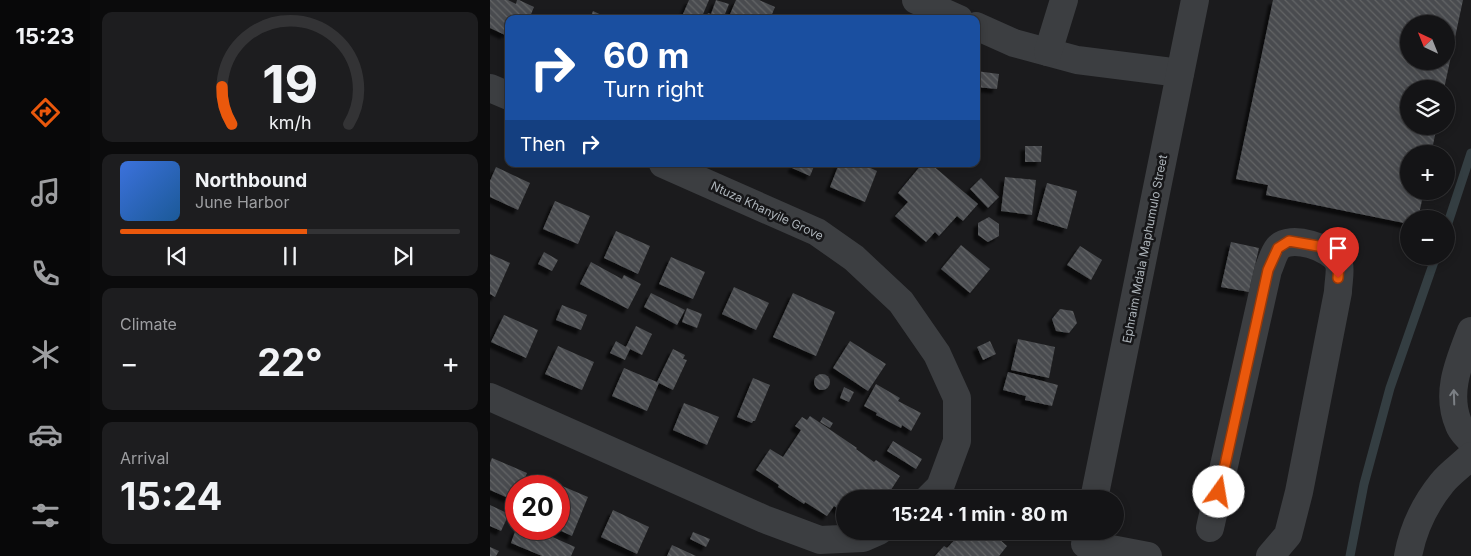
<!DOCTYPE html>
<meta charset="utf-8">
<style>
:root{--surface:#141416;--page:#1d1d1f;--text:#f1f3f6;--muted:#9d9ea1;--line:#333335;--accent:#ea580c}
body{margin:0;font-family:Inter,sans-serif;background:var(--page);color:var(--text);height:100vh;display:flex;flex-direction:column;font-size:19px;white-space:nowrap}
*{box-sizing:border-box;margin:0}
p{font-size:16px;color:var(--muted)}
.icon{flex:none;width:28px;height:28px;fill:none;stroke:currentColor;stroke-width:2;stroke-linecap:round;stroke-linejoin:round}
.map{position:relative;flex:1;overflow:hidden}
.details{display:flex;flex-direction:column;gap:12px;padding:12px;background:#0b0b0c;width:400px}
.details>*{flex:none}
.guide{position:absolute;left:15px;top:15px;width:475px;height:152px;border-radius:10px;box-shadow:0 2px 8px #0003,0 0 0 1px var(--line);background:#1a4fa0;color:#fff;overflow:hidden}
.needle{width:32px;rotate:317deg}
.controls{position:absolute;left:910px;top:15px;display:grid;gap:10px}
.controls a{display:grid;place-items:center;width:55px;height:55px;border-radius:50%;background:var(--surface);box-shadow:0 2px 8px #0003,0 0 0 1px var(--line);font-size:25px}
.speed{position:absolute;left:15px;top:475px;display:flex;gap:10px;font-size:25px;font-weight:700;text-align:center}
.speed>*{display:grid;place-content:center;width:65px;height:65px;border-radius:50%;background:var(--surface);box-shadow:0 2px 8px #0003,0 0 0 1px var(--line);line-height:1}
.speed .limit{border:8px solid #d22;background:#fff;color:#111}
.pin{position:absolute;display:grid;place-items:center;width:42px;height:42px;color:#fff;margin:-51px -21px;border-radius:50% 50% 50% 0;rotate:-45deg;box-shadow:0 0 5px #0007}
.pin .icon{rotate:45deg}
.me{position:absolute;width:55px;margin:-28px;rotate:13deg;stroke-linejoin:round;filter:drop-shadow(0 0 4px #0008)}
.turn{display:flex;align-items:center;gap:18px;height:105px;padding:0 15px;font-size:22px}
.turn .icon{width:65px;height:65px;stroke-width:2.5}
.turn b{display:block;font-size:35px;line-height:42px}
.then{display:flex;align-items:center;height:48px;padding:0 15px;background:#0003;gap:10px;font-size:19px}
.big{font-size:38px;font-weight:700;line-height:1.1}
.details .tile{flex:1;display:flex;flex-direction:column;justify-content:center;gap:8px;min-width:0;padding:0 18px;border-radius:10px;background:var(--page)}
.details .dial{align-items:center;gap:0}
.dial svg{height:130px;overflow:visible;fill:none;stroke:var(--line);stroke-width:7;stroke-linecap:round;text-anchor:middle}
.dial text{fill:var(--text);stroke:none}
.song{display:flex;align-items:center;gap:15px}
.cover{width:60px;height:60px;border-radius:8px;background:linear-gradient(135deg,hsl(220 70% 55%),hsl(210 70% 35%))}
.played{height:5px;border-radius:2px;background:linear-gradient(90deg,var(--accent) 55%,var(--line) 55%)}
.keys{display:flex;justify-content:space-around;direction:ltr}
.heat{display:flex;justify-content:space-between;align-items:center;font-size:28px;direction:ltr}
.trip{position:absolute;left:346px;top:490px;width:288px;height:50px;border-radius:25px;background:var(--surface);box-shadow:0 2px 8px #0003,0 0 0 1px var(--line);font-weight:700;line-height:50px;text-align:center}
main{display:flex;flex:1;min-height:0}
.menu{display:flex;flex-direction:column;width:90px;justify-content:space-around;align-items:center;background:#080809;color:var(--muted)}
.menu .icon{width:35px;height:35px}
.menu .active{color:var(--accent)}
.menu b{font-size:22px;color:var(--text)}
.map>svg:first-child{display:block}
.lines{fill:none;stroke-linecap:round;stroke-linejoin:round}
.stream{stroke:#343e42;stroke-width:9}
.building{fill:url(#building-back-hatch);fill-rule:evenodd;filter:url(#shadow)}
.minor{stroke:#3c3e41;stroke-width:28}
.oneway{stroke:#7b7f84}
.route-casing{stroke:#983908;stroke-width:12}
.route{stroke:#ea580c;stroke-width:9}
.labels{text-anchor:middle;stroke-width:5;stroke-linejoin:round;paint-order:stroke}
.street-label{font-size:12px;fill:#aeb5bb;stroke:#161618}
</style>
<main>
<nav class="menu">
<b>15:23</b>
<svg class="icon active" aria-label="directions" viewBox="0 0 24 24"><path d="M12 3l9 9-9 9-9-9zM9 14v-3h6M13 9l2 2-2 2"/></svg>
<svg class="icon" aria-label="music" viewBox="0 0 24 24"><path d="M9 18V5l10-2v13"/><circle cx="6" cy="18" r="3"/><circle cx="16" cy="16" r="3"/></svg>
<svg class="icon" aria-label="phone" viewBox="0 0 24 24"><path d="M5 4h4l2 5-3 2q2 4 5 5l2-3 5 2v4C11 20 4 13 5 4z"/></svg>
<svg class="icon" aria-label="climate" viewBox="0 0 24 24"><path d="M12 3v18M4 7l16 10M4 17L20 7"/></svg>
<svg class="icon" aria-label="car" viewBox="0 0 24 24"><path d="M5 17H2v-5l4-1 3-4h7l3 4 3 1v5h-3M9 17h6M6 11h13"/><circle cx="7" cy="17" r="2"/><circle cx="17" cy="17" r="2"/></svg>
<svg class="icon" aria-label="filters" viewBox="0 0 24 24"><path d="M4 7h16M4 17h16"/><circle cx="9" cy="7" r="2"/><circle cx="15" cy="17" r="2"/></svg>
</nav>
<section class="details">
<div class="tile dial"><svg viewBox="0 0 100 80">
<path d="M14 69A42 42 0 1 1 86 69"/>
<path d="M14 69A42 42 0 0 1 8 46" stroke="#ea580c"/>
<text x="50" y="56" font-size="32" font-weight="700">19</text>
<text x="50" y="72" font-size="11">km/h</text>
</svg></div>
<div class="tile">
<div class="song"><i class="cover"></i><div><b>Northbound</b><p>June Harbor</p></div></div>
<div class="played"></div>
<div class="keys"><svg class="icon" aria-label="previous" viewBox="0 0 24 24"><path d="M18 5L8 12l10 7zM5 5v14"/></svg><svg class="icon" aria-label="pause" viewBox="0 0 24 24"><path d="M8 5v14M16 5v14"/></svg><svg class="icon" aria-label="next" viewBox="0 0 24 24"><path d="M6 5l10 7-10 7zM19 5v14"/></svg></div>
</div>
<div class="tile"><p>Climate</p>
<div class="heat"><a>−</a><b class="big">22°</b><a>+</a></div>
</div>
<div class="tile"><p>Arrival</p><b class="big">15:24</b></div>
</section>
<div class="map">
<svg width="981" height="556" viewBox="0 0 981 556">
<defs>
<pattern id="building-back-hatch" width="6" height="6" patternUnits="userSpaceOnUse" patternTransform="scale(1.25)"><rect width="6" height="6" fill="#4a4c4f"/><path d="M-1 5l2 2M0 0l6 6M5-1l2 2" fill="none" stroke="#626466"/></pattern>
<filter id="shadow"><feDropShadow dx="-4.5" dy="4.5" stdDeviation="1" flood-color="#0009"/></filter>
</defs>
<rect width="100%" height="100%" fill="#1b1b1d"/>
<g class="lines">
<!-- stream -->
<g class="stream">
<polyline points="956,229 981,153"/>
<polyline points="860,556 874,484 900,388 946,256"/>
</g>
</g>
<!-- building -->
<g class="building">
<polygon points="0,0 18,0 26,4 27,0 29,0 44,7 39,19 19,19 19,34 16,32 15,35 0,28"/>
<polygon points="199,0 219,0 211,19 191,19"/>
<polygon points="226,0 239,4 233,19 216,19 218,13 221,14"/>
<polygon points="246,0 269,0 285,7 280,19 238,19"/>
<path d="M783 0H973L954 89H919V126H947L941 154H919V191H934L928 219H919V224L776 195 778 185 746 179ZM919 24H956V61H919Z"/>
<polygon points="103,11 120,19 100,19"/>
<polygon points="486,71 509,74 507,89 486,87"/>
<polygon points="535,146 552,146 551,162 535,162"/>
<polygon points="304,164 325,164 320,176 302,168"/>
<polygon points="349,164 372,164 387,171 375,202 340,187"/>
<polygon points="432,164 441,164 488,204 473,221 467,216 449,236 445,232 436,242 405,216 418,202 408,193"/>
<polygon points="6,167 40,183 28,210 0,197 0,181"/>
<polygon points="515,177 546,180 542,215 511,211"/>
<polygon points="491,178 509,197 498,208 480,189"/>
<polygon points="557,183 587,191 577,229 547,220"/>
<polygon points="65,201 100,216 88,244 53,229"/>
<polygon points="499,217 509,224 509,236 498,242 488,235 488,223"/>
<polygon points="126,231 160,246 148,274 114,258"/>
<polygon points="741,242 769,248 759,292 731,287"/>
<polygon points="471,245 500,269 480,293 451,269"/>
<polygon points="590,246 612,260 601,280 577,265"/>
<polygon points="54,252 68,260 62,271 48,264"/>
<polygon points="0,254 20,263 5,297 0,294"/>
<polygon points="181,257 215,272 203,299 169,284"/>
<polygon points="101,262 132,279 134,275 151,284 138,309 90,284"/>
<polygon points="244,287 279,303 266,330 232,314"/>
<polygon points="161,293 195,310 187,325 154,307"/>
<polygon points="303,293 345,312 326,356 283,337"/>
<polygon points="72,305 97,315 91,330 66,320"/>
<polygon points="197,308 212,314 207,328 192,322"/>
<polygon points="570,309 583,311 587,323 579,333 566,331 562,319"/>
<polygon points="14,315 48,330 36,358 1,342"/>
<polygon points="146,326 162,334 152,355 140,349 135,360 120,353 126,341 136,347"/>
<polygon points="528,339 565,347 559,378 521,370"/>
<polygon points="360,341 396,364 378,391 343,368"/>
<polygon points="500,341 506,354 493,360 487,347"/>
<polygon points="68,346 104,362 92,390 55,374"/>
<polygon points="183,349 195,355 193,359 197,360 183,390 169,383 157,411 122,396 134,368 167,382"/>
<polygon points="518,372 568,385 562,406 535,400 536,396 513,390"/>
<circle cx="332" cy="382" r="8"/>
<polygon points="263,378 280,385 265,421 263,421 262,423 247,417"/>
<polygon points="386,384 410,398 408,401 431,413 421,431 412,425 411,428 386,415 387,413 374,406"/>
<polygon points="354,387 364,392 359,402 350,398"/>
<polygon points="194,403 229,417 217,445 183,430"/>
<polygon points="320,416 367,448 366,449 384,462 386,460 410,476 395,499 355,499 355,513 344,506 337,516 315,502 314,504 288,487 289,485 266,470 280,449 293,457 311,430 305,426 312,417 317,420"/>
<polygon points="333,417 343,423 340,428 330,422"/>
<polygon points="403,441 432,459 426,469 397,451"/>
<polygon points="2,458 37,473 32,486 26,486 26,498 25,501 0,490 0,463"/>
<polygon points="51,477 98,497 82,536 69,530 69,486 47,486"/>
<polygon points="0,505 19,514 11,531 0,526"/>
<polygon points="123,510 159,527 147,554 111,537"/>
<polygon points="26,529 50,529 49,531 85,547 81,556 52,556 21,543"/>
<polygon points="473,531 479,531 484,536 489,531 500,531 517,546 509,556 445,556 454,546 457,548"/>
<polygon points="203,532 220,539 216,547 200,539"/>
<polygon points="182,545 206,556 177,556"/>
<polygon points="0,547 9,551 6,556 0,556"/>
</g>
<g class="lines">
<!-- minor -->
<g class="minor">
<polyline points="426,0 469,19"/>
<polyline points="486,26 524,43 587,60 690,73"/>
<polyline points="558,52 574,0"/>
<polyline points="0,88 19,96"/>
<polyline points="173,164 327,232 364,258 411,302 447,354 467,398 467,441 450,487 438,499"/>
<path d="M981 331C969 362 955 393 969 425 971 431 977 436 981 441"/>
<polyline points="0,397 274,519 330,540 373,538 389,531"/>
<polyline points="604,499 705,0"/>
<path d="M720 528 778 270C781 264 783 254 788 248 799 234 843 247 849 264 851 271 848 284 848 292L809 492 798 535 780 556"/>
<polyline points="595,544 658,556"/>
<path d="M918 556C923 529 935 504 952 483 960 473 972 465 981 456"/>
</g>
</g>
<!-- one-way arrows -->
<defs><path id="oneway-shaft" d="M-6 0H5M1.5-3L5.5 0L1.5 3" fill="none" stroke-width="1.6" stroke-linecap="round" stroke-linejoin="round" transform="scale(1.25)"/></defs>
<use class="oneway" href="#oneway-shaft" transform="translate(964 397) rotate(-92)"/>
<g class="lines">
<defs>
<polyline id="route" points="729,492 778,270 788,248 799,241 828,246 842,253 849,265 848,278"/>
</defs>
<!-- route casing -->
<use href="#route" class="route-casing"/>
<!-- route -->
<use href="#route" class="route"/>
</g>
<g class="labels">
<!-- street labels -->
<g class="street-label">
<text transform="translate(277 211) rotate(25)" y="4">Ntuza Khanyile Grove</text>
<text transform="translate(655 249) rotate(-79)" y="4">Ephraim Mdala Maphumulo Street</text>
</g>
</g>
</svg>
<div class="controls">
<a><svg class="needle" viewBox="-14 -14 28 28"><path d="M0-13l5 13h-10z" fill="#e53935"/><path d="M0 13l5-13h-10z" fill="#9d9ea1"/></svg></a>
<a><svg class="icon" aria-label="layers" viewBox="0 0 24 24"><path d="M12 4l9 5-9 5-9-5zM3 14l9 5 9-5"/></svg></a>
<a>+</a>
<a>−</a>
</div>
<div class="speed"><div class="limit">20</div></div>
<div class="pin" style="left:848px;top:278px;background:#d93025"><svg class="icon" aria-label="arrive" viewBox="0 0 24 24"><path d="M6 21V4h12l-3 4 3 4H6"/></svg></div>
<svg class="me" style="left:729px;top:492px" viewBox="-20 -20 40 40"><circle r="19" fill="#fff"/><path d="M0-13L10 11 0 6-10 11z" fill="#ea580c"/></svg>
<div class="trip">15:24 · 1 min · 80 m</div>
<div class="guide">
<div class="turn"><svg class="icon" aria-label="right" viewBox="0 0 24 24"><path d="M7 20v-9h11M14 6l5 5-5 5"/></svg><div><b>60 m</b>Turn right</div></div>
<div class="then">Then<svg class="icon" aria-label="right" viewBox="0 0 24 24"><path d="M7 20v-9h11M14 6l5 5-5 5"/></svg></div>
</div>
</div>
</main>
